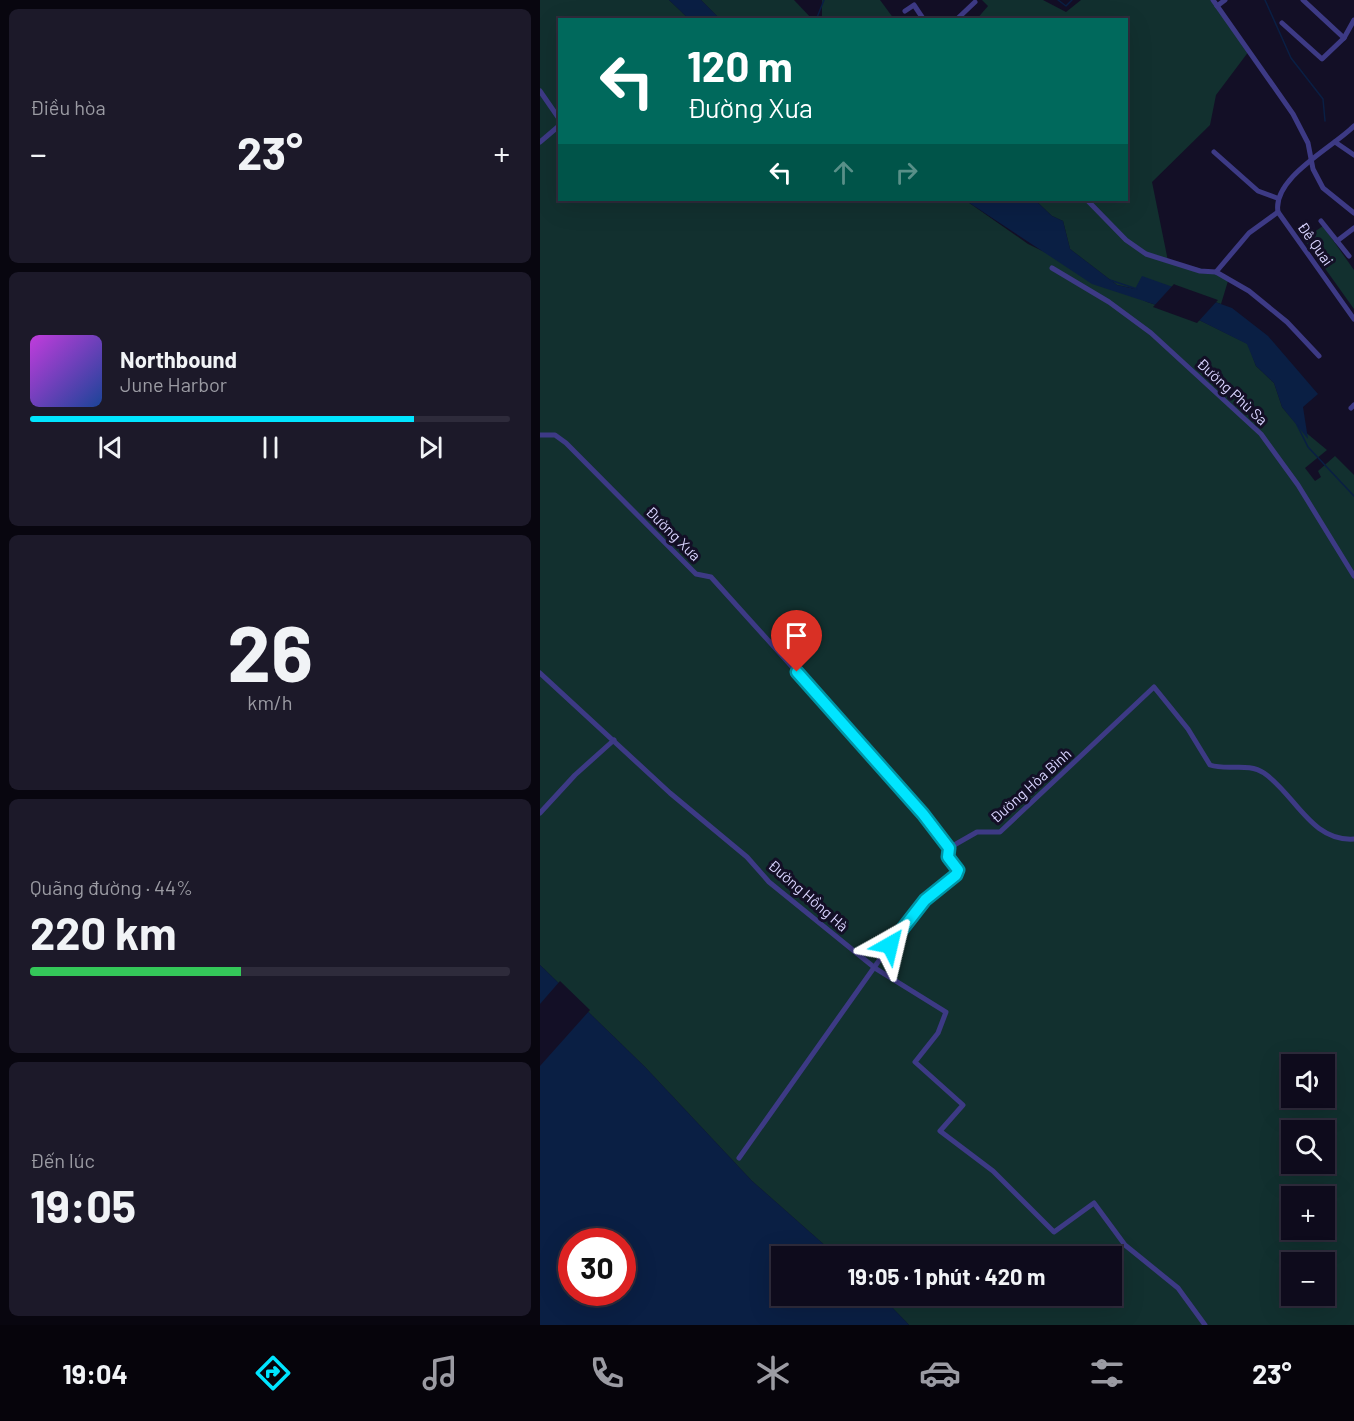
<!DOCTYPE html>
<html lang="vi">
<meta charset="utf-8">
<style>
:root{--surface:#0e0b1c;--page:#1c1929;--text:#f1f3f6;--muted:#9b9ba3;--line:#2e2b3b;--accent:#00e5ff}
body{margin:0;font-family:Barlow,sans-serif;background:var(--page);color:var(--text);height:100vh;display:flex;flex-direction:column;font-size:22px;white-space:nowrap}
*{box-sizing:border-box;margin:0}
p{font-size:20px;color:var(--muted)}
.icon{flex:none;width:33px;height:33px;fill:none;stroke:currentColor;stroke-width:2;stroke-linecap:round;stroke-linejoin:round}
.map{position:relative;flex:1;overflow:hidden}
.side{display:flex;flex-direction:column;gap:9px;padding:9px;background:#08060f;width:540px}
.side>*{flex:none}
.hud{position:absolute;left:18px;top:18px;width:570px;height:183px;border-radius:0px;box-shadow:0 6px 24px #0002,0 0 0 2px var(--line);background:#00695c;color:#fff;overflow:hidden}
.buttons{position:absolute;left:741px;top:1054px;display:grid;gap:12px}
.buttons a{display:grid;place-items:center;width:54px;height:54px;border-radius:0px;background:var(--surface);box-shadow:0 6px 24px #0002,0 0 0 2px var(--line);font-size:30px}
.speed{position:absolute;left:18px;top:1228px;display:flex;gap:12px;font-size:30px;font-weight:700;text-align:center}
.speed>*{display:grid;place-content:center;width:78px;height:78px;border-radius:50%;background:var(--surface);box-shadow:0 6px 24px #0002,0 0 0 2px var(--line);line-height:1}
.speed .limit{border:9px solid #d22;background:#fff;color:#111}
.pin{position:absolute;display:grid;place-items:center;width:51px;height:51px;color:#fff;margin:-62px -26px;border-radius:50% 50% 50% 0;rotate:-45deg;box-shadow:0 0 6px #0007}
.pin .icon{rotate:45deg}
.me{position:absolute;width:66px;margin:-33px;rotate:37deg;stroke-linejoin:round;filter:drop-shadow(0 0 4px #0008)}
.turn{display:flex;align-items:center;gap:21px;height:126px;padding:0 30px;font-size:27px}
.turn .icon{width:78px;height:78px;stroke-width:2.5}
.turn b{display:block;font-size:42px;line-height:51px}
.lanes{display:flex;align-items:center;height:57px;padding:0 30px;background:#0003;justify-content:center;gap:30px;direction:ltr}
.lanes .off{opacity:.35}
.big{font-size:45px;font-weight:700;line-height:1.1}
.side .card{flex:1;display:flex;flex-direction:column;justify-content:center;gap:9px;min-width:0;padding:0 21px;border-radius:9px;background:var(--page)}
.side .dial{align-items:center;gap:0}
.dial b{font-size:78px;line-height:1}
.song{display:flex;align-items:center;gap:18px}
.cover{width:72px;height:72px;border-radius:9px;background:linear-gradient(135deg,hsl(290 70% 55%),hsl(220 70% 35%))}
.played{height:6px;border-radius:3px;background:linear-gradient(90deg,var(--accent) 80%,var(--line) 80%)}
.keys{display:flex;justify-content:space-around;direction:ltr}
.heat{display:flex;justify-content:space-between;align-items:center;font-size:33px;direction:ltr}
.charge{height:9px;border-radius:4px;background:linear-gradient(90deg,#34c759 44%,var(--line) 0)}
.trip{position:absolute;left:231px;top:1246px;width:351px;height:60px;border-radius:0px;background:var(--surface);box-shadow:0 6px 24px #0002,0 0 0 2px var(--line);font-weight:700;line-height:60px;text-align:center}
.tabs{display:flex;height:96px;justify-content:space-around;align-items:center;background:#06040b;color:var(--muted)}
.tabs .icon{width:42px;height:42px}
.tabs .current{color:var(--accent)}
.tabs b{font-size:27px;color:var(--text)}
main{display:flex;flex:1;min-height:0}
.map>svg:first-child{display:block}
.green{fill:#12302f;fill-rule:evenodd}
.water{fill:#0a1f44;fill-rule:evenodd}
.pier{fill:#130f26}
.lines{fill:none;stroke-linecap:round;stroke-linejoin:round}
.stream{stroke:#0a1f44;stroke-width:1.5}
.street{stroke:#3d3a85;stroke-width:5}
.route-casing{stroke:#0095a6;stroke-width:15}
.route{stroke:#00e5ff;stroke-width:10}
.labels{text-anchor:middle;stroke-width:6;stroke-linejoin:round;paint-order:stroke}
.street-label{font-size:15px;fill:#d9d4ff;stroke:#130f26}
</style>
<main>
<section class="side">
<div class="card"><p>Điều hòa</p>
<div class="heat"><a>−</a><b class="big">23°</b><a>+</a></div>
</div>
<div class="card">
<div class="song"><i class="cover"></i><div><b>Northbound</b><p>June Harbor</p></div></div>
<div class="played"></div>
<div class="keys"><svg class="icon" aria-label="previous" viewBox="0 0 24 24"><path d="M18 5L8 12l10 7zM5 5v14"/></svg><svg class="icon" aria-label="pause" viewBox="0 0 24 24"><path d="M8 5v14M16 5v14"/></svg><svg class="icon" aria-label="next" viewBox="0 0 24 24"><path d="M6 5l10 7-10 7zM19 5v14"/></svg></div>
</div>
<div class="card dial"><b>26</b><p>km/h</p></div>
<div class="card"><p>Quãng đường · 44%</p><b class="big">220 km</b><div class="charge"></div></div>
<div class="card"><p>Đến lúc</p><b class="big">19:05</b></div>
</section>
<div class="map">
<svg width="814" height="1325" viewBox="0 0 814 1325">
<rect width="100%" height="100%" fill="#130f26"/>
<!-- green -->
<g class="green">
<path d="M0 0H129L149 19 20 20V200H425L488 244 607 302 653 317 708 344 716 366 734 383 742 407 758 426 787 450 765 468 775 481 781 477 778 471 795 456 814 475V1325H369L341 1296H572V1257H298L212 1181 105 1067 0 965ZM752 1065H784V1098H752ZM752 1131H784V1164H752ZM752 1197H784V1230H752ZM752 1263H784V1296H752Z"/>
<polygon points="161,0 254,0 272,19 180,19"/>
<polygon points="282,0 340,0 354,19 282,19"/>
<polygon points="442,0 503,0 526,12 541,0 673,0 709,51 676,95 670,125 612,182 628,261 676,272 688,281 681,304 602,277 596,289 577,285 530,249 523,221 512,216 495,200 586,200 586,20 436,20 448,6"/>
<polygon points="783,226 814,270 814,309 764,239"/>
</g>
<!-- water -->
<g class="water">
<polygon points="129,0 161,0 180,19 149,19"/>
<polygon points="425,200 495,200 512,216 523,221 530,249 577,285 595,289 602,276 692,308 728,336 778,394 763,407 768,439 742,407 734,383 716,366 707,344 653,317 552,284"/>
<path d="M0 965 105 1067 212 1181 298 1257H242V1296H341L369 1325H0ZM32 1242H82V1293H32Z"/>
</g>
<!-- pier -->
<g class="pier">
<polygon points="634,284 636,285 678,300 657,323 613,307"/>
<polygon points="20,981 50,1010 0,1066 0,1004"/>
</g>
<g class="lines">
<!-- stream -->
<g class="stream">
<polyline points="518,0 526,6 532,0"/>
<polyline points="725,0 751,58 783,99 785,121"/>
<polyline points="276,20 284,0"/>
<polyline points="570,280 597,289"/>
<polyline points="757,425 768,447 814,496"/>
</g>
<!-- street -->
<g class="street">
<polyline points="673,0 753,114 768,143 773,169 783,188 814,213"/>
<polyline points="763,0 804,38"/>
<polyline points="677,6 685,0"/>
<polyline points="365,11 374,5 384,20"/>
<polyline points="416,20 435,2"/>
<polyline points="742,23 782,59 804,38 814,20"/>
<polyline points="0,91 20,120"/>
<path d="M814 126C792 148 732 178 738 212L814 319"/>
<polyline points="0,142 20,125"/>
<polyline points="795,142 814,155"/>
<polyline points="674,152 718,191 737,198"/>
<polyline points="547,200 586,240 606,254 660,271 676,272 709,291 747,322 779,356"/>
<polyline points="781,221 809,256"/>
<polyline points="797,241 814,228"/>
<polyline points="512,268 569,302 611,333 721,434 758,485 814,576"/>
<polyline points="676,272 709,233 738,212"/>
<polyline points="811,408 814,405"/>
<polyline points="0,435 15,435 26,443 156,574 171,577 329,752 409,848"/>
<polyline points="0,673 130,793 207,857 229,882 335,968 406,1012 398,1033 375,1062 423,1105 400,1131 453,1171 514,1232 554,1203 585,1245 638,1288 665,1325"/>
<polyline points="0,813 35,775 74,740"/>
<path d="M199 1158 360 931 385 900 416 875 418 870 408 857 409 848 437 832H460L614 687 648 729 670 765C688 771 708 762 724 773 755 794 771 842 814 839"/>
</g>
</g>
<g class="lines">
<defs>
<polyline id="route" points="257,672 383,814 409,848 408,857 418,870 416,875 385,900 350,945"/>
</defs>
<!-- route casing -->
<use href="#route" class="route-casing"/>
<!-- route -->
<use href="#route" class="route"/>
</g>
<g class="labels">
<!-- street labels -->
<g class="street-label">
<text transform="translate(775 244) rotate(55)" y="5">Đê Quai</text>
<text transform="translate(692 392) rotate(43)" y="5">Đường Phù Sa</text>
<text transform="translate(133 534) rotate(45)" y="5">Đường Xưa</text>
<text transform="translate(491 786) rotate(-42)" y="5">Đường Hòa Bình</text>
<text transform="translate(268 896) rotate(41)" y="5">Đường Hồng Hà</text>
</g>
</g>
</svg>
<div class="buttons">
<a><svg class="icon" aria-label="sound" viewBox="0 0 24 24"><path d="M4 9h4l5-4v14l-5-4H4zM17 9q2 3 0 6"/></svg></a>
<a><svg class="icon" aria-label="search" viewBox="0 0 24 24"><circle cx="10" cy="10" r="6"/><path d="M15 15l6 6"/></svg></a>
<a>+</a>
<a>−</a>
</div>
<div class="speed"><div class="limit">30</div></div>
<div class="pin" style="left:257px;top:672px;background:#d93025"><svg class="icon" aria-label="arrive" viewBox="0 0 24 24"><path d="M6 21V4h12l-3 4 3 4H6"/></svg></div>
<svg class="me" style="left:350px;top:945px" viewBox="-20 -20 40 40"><path d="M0-17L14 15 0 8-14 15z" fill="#00e5ff" stroke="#fff" stroke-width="4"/></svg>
<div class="trip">19:05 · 1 phút · 420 m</div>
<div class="hud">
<div class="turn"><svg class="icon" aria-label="left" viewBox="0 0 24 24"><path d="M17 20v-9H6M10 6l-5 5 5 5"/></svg><div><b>120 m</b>Đường Xưa</div></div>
<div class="lanes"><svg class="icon" aria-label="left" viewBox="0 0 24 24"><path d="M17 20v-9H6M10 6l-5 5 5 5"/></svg><svg class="icon off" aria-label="ahead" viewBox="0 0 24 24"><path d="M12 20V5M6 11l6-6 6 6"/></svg><svg class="icon off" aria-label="right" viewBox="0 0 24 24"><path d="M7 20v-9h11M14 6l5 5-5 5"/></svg></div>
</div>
</div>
</main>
<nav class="tabs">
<b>19:04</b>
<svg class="icon current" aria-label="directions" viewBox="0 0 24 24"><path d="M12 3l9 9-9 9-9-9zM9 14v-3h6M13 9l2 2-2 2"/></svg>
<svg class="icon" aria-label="music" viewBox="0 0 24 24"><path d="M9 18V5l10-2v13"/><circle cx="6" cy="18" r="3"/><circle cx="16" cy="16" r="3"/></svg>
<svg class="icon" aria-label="phone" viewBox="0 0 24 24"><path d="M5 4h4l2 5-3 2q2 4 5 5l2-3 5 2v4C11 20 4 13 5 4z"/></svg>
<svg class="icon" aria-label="climate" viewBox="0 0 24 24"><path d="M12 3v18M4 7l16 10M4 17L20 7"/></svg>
<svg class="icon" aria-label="car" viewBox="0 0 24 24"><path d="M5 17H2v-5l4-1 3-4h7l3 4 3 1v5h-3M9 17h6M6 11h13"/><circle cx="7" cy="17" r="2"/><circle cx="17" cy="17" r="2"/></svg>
<svg class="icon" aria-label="filters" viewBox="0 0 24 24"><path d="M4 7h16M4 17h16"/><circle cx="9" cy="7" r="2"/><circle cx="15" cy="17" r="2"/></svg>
<b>23°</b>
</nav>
